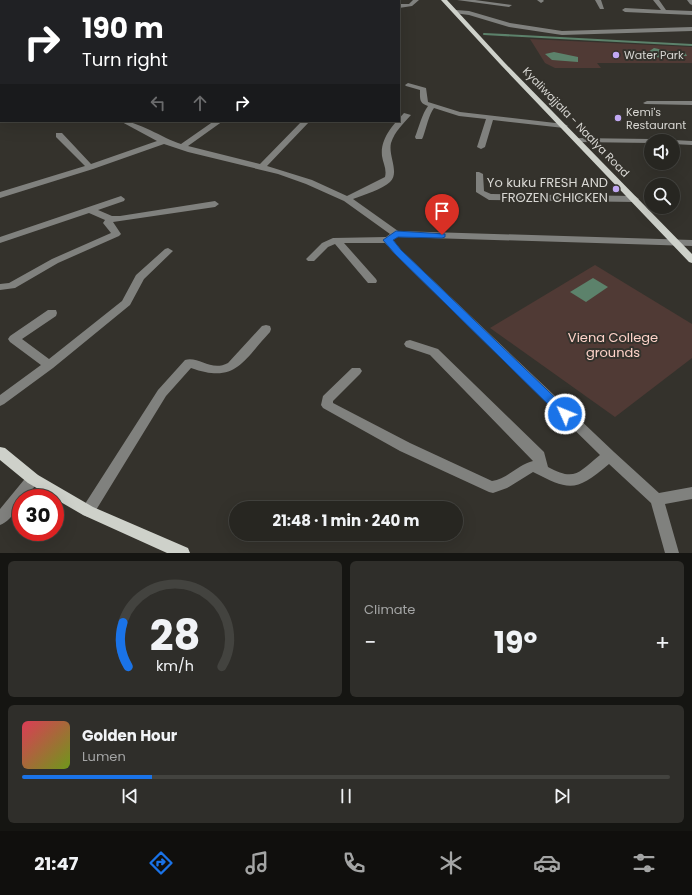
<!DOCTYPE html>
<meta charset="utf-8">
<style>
:root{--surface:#272621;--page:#2f2e2a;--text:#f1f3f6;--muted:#a4a5a5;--line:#43433f;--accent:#1a73e8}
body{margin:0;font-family:Poppins,sans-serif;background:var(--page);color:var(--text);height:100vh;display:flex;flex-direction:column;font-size:15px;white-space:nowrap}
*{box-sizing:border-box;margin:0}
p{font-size:13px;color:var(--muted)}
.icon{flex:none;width:22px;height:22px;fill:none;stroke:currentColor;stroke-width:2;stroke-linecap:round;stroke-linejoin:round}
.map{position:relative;height:553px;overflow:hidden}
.details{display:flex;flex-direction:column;gap:8px;padding:8px;background:#151512;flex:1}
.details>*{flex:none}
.guide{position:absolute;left:0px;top:0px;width:400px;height:122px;box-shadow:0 4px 16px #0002,0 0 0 1px var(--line);background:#202124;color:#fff;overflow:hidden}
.controls{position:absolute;left:644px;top:134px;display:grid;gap:8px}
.controls a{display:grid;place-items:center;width:36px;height:36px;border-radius:50%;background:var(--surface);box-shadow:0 4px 16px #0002,0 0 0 1px var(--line);font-size:20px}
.speed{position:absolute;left:12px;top:489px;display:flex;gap:8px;font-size:20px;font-weight:700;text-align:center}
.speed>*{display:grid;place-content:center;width:52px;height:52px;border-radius:50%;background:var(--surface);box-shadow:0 4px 16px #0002,0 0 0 1px var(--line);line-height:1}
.speed .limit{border:6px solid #d22;background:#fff;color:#111}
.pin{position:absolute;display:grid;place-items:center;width:34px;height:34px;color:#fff;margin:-41px -17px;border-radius:50% 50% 50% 0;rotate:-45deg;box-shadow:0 0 4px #0007}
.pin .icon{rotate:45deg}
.me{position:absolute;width:44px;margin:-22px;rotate:314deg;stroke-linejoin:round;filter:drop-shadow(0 0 3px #0008)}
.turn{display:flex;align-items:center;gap:14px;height:84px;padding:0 16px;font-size:18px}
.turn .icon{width:52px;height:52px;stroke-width:2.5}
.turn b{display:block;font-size:28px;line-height:34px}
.lanes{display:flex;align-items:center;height:38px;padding:0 16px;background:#0003;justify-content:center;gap:20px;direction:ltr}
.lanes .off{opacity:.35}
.big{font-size:30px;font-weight:700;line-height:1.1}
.details .tile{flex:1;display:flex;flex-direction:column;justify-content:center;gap:6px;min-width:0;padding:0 14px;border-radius:6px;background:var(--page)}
.details .dial{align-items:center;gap:0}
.dial svg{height:104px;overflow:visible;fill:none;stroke:var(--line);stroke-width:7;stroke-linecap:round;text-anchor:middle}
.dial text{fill:var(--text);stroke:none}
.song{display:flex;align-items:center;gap:12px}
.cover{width:48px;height:48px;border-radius:6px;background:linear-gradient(135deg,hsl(350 70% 55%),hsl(80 70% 35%))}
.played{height:4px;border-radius:2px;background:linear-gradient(90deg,var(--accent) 20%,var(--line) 20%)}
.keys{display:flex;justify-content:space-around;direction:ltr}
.heat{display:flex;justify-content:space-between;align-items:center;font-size:22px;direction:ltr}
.details .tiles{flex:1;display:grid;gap:8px;grid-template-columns:1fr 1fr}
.tile:last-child{grid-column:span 2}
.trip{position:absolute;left:229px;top:501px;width:234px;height:40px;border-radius:20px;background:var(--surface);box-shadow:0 4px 16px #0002,0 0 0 1px var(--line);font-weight:700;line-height:40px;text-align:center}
.tab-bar{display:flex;height:64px;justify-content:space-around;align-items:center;background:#100f0d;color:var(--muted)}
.tab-bar .icon{width:28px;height:28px}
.tab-bar .active{color:var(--accent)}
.tab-bar b{font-size:18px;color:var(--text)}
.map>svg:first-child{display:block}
.green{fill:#503a35}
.water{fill:#5c826b}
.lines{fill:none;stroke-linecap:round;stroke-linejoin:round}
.stream{stroke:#5c826b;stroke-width:2}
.minor{fill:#80817e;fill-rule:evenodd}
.major{fill:#ced1ca;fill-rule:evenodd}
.route{fill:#1a73e8;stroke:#114b97}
.poi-dot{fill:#c1a8f3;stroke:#34322c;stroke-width:1.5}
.labels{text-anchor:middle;stroke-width:4;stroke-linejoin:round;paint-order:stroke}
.far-poi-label{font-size:11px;fill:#d8d7d3;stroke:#34322c;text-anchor:start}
.far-street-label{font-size:11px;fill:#d8d7d3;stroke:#34322c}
.poi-label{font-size:13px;fill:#d8d7d3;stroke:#34322c;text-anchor:end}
.park-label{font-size:13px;fill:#fed3c9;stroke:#34322c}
</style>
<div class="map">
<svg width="692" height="553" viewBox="0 0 692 553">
<rect width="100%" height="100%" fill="#34322c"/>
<!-- green -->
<g class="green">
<polygon points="530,39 692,47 692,63 597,63 601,68 555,68 545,63"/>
<polygon points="595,265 692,324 692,358 615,417 490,328"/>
</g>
<!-- water -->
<g class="water">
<path d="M654 48 668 51 685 52 687 56C682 56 675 55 670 56 662 57 654 60 648 52Z"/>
<polygon points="554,52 578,57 578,62 552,60 545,54"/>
<polygon points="593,278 608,287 586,302 570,292"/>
</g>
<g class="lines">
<!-- stream -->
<polyline class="stream" points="484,34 692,45"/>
<!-- minor -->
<g class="minor">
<polygon points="30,0 39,0 29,1"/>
<polygon points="93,0 101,0 92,1"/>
<polygon points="370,0 380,0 381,1 371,1"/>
<polygon points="413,0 419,0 412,6 399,8 399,4 409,4"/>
<polygon points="457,0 475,0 512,5 509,7"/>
<polygon points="537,0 543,0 544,1 541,3"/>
<polygon points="595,0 601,0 604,9 600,9"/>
<polygon points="653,0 659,0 666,10 692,11 692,15 625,12 622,10 625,8 661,10"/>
<polygon points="687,0 692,0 692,5 690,4"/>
<rect x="0" y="7" width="1" height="4"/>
<polygon points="456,10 469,11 510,23 562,31 692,27 692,31 562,35 509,27 469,15 454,13 454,11"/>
<polygon points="1,25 1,29 0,30 0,26"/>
<polygon points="0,45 1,45 0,50"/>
<rect x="0" y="65" width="1" height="5"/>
<path d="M408 83 426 88 428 102 460 112 564 124 568 126 564 128 493 120 485 147 481 149 477 147 486 119 459 116 434 108C429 114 426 129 423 137L422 139H416L415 137C419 127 422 114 428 106 419 103 420 99 420 90L406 86 405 85Z"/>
<polygon points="0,87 1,87 0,92"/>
<polygon points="647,101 692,101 692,105 645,104 643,103"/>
<path d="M404 113 411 115C403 124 395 131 391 143 388 156 400 172 390 182 383 189 363 195 353 199L398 231 692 240V246L398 237 393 240 401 250 614 452 659 493 692 487V499L665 504 679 553H665L651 503 609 464C576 492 570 491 533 472L507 488 493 493 489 492 400 451 323 408 321 405 323 396 352 368H360L362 371 360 374 333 401V403L410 443 492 481C507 479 519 464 533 461L430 355 406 347 404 344 406 341 410 340 438 349 544 452 548 467C575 482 579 472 600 455L395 254 385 243H344L376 279 377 281 376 283H368L335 244 328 247 314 261H308L306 259 322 243 333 238 386 237 390 234 344 201 306 184 278 174 188 152 164 144 93 169 0 198V192L85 166 56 137V133H62L91 164 157 141 120 121C139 121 162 138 181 144L214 121H223L188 146 260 164 302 121H310L267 166 312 180 347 196 385 177C387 169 383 163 382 156 380 138 394 124 404 113Z"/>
<polygon points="575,138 651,139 655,141 651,141 651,143 578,142 575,142"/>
<polygon points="673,140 692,141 692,145 673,144 673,141 670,141"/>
<polygon points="476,172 479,172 483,174 484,191 491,194 635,196 639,199 635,202 489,200 476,192"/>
<polygon points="121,196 125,199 124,201 98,210 112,216 120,216 215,201 219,204 215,207 113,222 121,234 119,236 58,263 15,288 0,290 0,284 9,283 52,259 111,233 103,223 105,220 89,213 0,243 0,237"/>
<polygon points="168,248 173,251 144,279 130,305 53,368 4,404 0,406 0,395 41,365 10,342 8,339 10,336 48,310 56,310 57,313 56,316 22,339 49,359 122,301 136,275 165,249"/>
<path d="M266 325 270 326 271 329 270 332C242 362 236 384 191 368L166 396 93 515 88 517 83 515 81 511 83 507 158 390 185 360C199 356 211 372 228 363L262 326Z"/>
<path d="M33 473 38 475 40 479 26 498H21C21 507 9 522 0 525V509L28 475Z"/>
</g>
<!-- major -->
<g class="major">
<polygon points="441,0 447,0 504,62 692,254 692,263 689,262 500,64"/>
<polygon points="0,447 5,448 38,475 93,507 188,548 190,553 167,553 83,515 28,483 0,460"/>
</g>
</g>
<!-- route -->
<polygon class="route" points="396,231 445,234 445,237 442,238 398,237 393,240 401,250 569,411 571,414 569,417 561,417 395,254 383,240"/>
<!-- markers -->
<g class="poi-dot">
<circle cx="616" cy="55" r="4"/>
<circle cx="618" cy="118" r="4"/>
<circle cx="616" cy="189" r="4"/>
</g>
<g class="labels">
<!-- far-poi labels -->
<g class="far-poi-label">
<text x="624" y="59">Water Park</text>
<text x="626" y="116">Kemi's<tspan x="626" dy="13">Restaurant</tspan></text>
</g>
<!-- far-street labels -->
<g class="far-street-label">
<text transform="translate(576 122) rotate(46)" y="4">Kyaliwajjala - Naalya Road</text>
</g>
<!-- poi labels -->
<g class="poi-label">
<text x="608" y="187">Yo kuku FRESH AND<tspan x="608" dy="15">FROZEN CHICKEN</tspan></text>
</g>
<!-- park labels -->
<g class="park-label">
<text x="613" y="342">Viena College<tspan x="613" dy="15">grounds</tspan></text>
</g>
</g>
</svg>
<div class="controls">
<a><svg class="icon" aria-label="sound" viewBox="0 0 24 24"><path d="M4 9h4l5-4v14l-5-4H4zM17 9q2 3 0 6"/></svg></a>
<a><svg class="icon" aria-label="search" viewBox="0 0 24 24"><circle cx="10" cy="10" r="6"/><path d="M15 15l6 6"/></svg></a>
</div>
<div class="speed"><div class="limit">30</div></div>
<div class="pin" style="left:442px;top:235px;background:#d93025"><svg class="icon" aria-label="arrive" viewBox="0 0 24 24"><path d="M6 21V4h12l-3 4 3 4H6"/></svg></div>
<svg class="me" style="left:565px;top:414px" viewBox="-20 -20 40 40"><circle r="17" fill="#1a73e8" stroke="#fff" stroke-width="3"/><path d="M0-11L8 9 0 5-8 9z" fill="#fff"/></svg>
<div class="trip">21:48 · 1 min · 240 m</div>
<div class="guide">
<div class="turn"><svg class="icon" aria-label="right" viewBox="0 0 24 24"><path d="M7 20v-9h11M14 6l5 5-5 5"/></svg><div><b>190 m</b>Turn right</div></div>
<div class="lanes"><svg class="icon off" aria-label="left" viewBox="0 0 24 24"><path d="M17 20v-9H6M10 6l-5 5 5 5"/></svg><svg class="icon off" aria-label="ahead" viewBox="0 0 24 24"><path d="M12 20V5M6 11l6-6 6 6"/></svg><svg class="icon" aria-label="right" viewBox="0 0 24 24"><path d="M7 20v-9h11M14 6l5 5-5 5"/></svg></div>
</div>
</div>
<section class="details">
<div class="tiles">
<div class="tile dial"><svg viewBox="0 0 100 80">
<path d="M14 69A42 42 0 1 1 86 69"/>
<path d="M14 69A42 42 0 0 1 10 35" stroke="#1a73e8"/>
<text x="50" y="56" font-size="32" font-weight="700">28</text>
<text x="50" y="72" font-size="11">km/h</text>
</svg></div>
<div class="tile"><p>Climate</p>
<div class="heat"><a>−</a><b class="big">19°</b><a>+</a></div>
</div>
<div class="tile">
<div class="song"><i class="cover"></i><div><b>Golden Hour</b><p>Lumen</p></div></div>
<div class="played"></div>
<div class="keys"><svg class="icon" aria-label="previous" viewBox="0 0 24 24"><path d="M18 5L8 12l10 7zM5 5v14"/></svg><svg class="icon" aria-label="pause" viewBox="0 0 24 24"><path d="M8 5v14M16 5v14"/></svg><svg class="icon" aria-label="next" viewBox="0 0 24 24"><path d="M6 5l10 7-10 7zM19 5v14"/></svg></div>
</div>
</div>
</section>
<nav class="tab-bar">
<b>21:47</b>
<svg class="icon active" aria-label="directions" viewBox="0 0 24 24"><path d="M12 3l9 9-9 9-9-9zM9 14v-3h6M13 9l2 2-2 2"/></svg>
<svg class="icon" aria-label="music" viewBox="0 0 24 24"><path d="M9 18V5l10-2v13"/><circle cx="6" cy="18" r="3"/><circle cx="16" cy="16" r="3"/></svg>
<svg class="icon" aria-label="phone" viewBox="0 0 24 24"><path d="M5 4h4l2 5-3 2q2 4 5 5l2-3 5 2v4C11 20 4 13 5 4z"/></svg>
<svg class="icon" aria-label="climate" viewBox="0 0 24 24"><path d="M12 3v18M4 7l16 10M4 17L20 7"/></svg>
<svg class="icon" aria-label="car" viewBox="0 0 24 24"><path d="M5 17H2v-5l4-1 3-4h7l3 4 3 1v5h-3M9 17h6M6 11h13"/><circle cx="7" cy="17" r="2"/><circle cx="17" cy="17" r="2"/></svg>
<svg class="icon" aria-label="filters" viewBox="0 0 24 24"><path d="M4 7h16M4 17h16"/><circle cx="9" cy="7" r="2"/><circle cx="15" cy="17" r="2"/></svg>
</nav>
